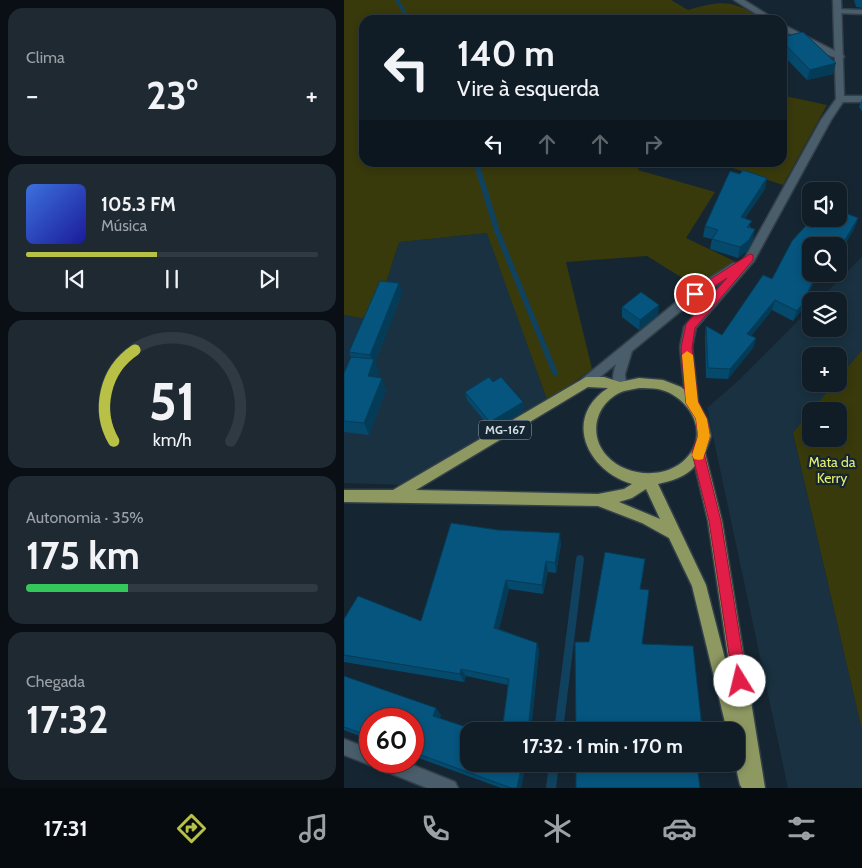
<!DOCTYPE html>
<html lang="pt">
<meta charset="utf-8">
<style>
:root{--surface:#101c26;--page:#1e2932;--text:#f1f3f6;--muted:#9ca1a7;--line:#303a43;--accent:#b9c046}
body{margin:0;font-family:Cabin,sans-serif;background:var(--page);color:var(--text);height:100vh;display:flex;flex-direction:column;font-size:19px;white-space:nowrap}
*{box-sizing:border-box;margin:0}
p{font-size:16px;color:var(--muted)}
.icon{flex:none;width:28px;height:28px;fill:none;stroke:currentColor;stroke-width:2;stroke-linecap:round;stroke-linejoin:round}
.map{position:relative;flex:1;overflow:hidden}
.details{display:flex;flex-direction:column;gap:8px;padding:8px;background:#090f15;width:344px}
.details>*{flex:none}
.hud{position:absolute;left:15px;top:15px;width:428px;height:152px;border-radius:15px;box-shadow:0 2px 8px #0003,0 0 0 1px var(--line);background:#101c26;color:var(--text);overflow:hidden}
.tools{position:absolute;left:458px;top:182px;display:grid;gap:10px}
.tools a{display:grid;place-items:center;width:45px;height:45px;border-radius:10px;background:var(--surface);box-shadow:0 2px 8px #0003,0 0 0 1px var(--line);font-size:25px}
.speed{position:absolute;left:15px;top:708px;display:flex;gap:10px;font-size:25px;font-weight:700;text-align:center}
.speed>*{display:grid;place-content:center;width:65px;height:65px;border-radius:50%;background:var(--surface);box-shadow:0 2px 8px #0003,0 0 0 1px var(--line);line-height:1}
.speed .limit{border:8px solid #d22;background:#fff;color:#111}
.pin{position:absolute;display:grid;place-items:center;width:42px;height:42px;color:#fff;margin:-21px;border:2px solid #fff;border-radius:50%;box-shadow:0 1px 5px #0007}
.me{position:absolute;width:55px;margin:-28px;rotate:351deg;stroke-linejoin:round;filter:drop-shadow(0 0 4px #0008)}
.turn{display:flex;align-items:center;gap:18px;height:105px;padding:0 15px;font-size:22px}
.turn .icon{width:65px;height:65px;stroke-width:2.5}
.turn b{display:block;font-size:35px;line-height:42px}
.lanes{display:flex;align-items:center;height:48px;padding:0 15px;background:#0003;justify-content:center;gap:25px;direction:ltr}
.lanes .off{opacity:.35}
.big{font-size:38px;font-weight:700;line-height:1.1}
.details .widget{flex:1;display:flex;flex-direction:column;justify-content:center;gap:8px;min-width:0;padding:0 18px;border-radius:15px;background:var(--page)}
.details .dial{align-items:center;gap:0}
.dial svg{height:130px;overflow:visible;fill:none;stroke:var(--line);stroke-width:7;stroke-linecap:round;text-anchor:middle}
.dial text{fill:var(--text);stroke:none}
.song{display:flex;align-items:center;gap:15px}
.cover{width:60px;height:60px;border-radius:8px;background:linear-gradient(135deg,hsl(220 70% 55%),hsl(240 70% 35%))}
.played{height:5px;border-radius:2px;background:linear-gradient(90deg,var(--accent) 45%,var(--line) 45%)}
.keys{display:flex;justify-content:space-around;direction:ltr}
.heat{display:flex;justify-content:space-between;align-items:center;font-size:28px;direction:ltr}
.charge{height:8px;border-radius:4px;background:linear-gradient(90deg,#34c759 35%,var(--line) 0)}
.trip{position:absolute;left:116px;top:722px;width:285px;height:50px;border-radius:15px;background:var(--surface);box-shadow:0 2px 8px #0003,0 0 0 1px var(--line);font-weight:700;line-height:50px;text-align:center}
.dock{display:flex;height:80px;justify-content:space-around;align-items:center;background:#060b0f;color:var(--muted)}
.dock .icon{width:35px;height:35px}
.dock .selected{color:var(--accent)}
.dock b{font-size:22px;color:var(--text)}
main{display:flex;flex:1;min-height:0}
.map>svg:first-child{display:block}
.built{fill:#193140}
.green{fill:#383a0c}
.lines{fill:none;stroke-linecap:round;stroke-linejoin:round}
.stream{fill:#10425f;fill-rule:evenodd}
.minor-casing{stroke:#33404a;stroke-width:3}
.tertiary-casing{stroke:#33404a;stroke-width:3}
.primary-casing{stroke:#33404a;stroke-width:3}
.minor{fill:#4a5d6a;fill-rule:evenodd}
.tertiary{fill:#4a5d6a;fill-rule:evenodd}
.primary{fill:#8e9962;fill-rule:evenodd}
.wall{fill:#05496c}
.shaded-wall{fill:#043c58}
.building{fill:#06557e;stroke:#043c58}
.route{fill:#e11d48;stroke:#92132f}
.slow{fill:#f59e0b}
.labels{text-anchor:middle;stroke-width:4.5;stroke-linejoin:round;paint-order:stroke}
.shield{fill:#152632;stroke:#99a6af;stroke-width:1}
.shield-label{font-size:12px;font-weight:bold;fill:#d2dde4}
.park-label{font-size:14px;fill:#e5ed6f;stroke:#152632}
</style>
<main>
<section class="details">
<div class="widget"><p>Clima</p>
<div class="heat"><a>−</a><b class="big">23°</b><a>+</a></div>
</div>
<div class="widget">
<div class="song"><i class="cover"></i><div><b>105.3 FM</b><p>Música</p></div></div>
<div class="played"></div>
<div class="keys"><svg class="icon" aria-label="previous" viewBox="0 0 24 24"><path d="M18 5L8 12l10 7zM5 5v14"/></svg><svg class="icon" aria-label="pause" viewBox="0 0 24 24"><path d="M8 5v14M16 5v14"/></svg><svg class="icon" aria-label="next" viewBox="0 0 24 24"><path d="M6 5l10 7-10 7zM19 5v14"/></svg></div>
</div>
<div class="widget dial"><svg viewBox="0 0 100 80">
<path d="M14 69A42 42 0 1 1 86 69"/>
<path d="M14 69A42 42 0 0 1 27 13" stroke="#b9c046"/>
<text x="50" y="56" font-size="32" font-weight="700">51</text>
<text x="50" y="72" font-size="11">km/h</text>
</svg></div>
<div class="widget"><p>Autonomia · 35%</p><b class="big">175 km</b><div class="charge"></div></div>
<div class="widget"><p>Chegada</p><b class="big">17:32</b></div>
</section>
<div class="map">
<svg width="519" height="788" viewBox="0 0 519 788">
<rect width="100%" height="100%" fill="#152632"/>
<!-- built -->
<g class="built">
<polygon points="144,233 204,402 62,485 0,483 0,315 28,320 39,292 55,242"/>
<polygon points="518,257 518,350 494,379 494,356 466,356 466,384 490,384 449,434 518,730 518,788 444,788 363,408 394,381 466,309 466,329 494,329 494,301 474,301"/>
</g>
<!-- green -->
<g class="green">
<path d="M0 0H327L344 10C380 0 386 0 418 18L413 20H20V162L296 163 294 170 371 192 342 238 390 261 353 287 303 256 222 262 248 369 204 402 143 233 55 242 39 292 28 320 0 315Z"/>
<polygon points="438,91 441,96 483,105 439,185 374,163 438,162"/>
<polygon points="518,350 518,730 449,433 466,412 466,439 494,439 494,411 467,411 490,384 494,384 494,379"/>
</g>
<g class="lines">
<!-- stream -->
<g class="stream">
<polygon points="51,0 55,0 67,20 63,20"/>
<polygon points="129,162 135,162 156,231 214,373 213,375 209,375 208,373 150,231"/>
<polygon points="236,555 239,556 240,559 219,731 210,731 232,559 233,556"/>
<polygon points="205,764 215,764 212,788 202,788"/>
</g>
<defs>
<g id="minor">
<polygon points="390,0 400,0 432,20 422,20"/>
<polygon points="490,9 519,10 519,14 493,13 490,13"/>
<path d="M438 24 499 55 500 57C491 64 448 35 438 29Z"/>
<polygon points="0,739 26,749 26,761 59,761 111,782 114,788 83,788 31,767 30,764 26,765 0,755"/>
</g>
<path id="tertiary" d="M489 0H497L500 96H519V102H499L487 120 410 261 352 328 348 347 354 403 352 407 348 408 344 407 342 403 336 347 340 327 382 279 355 296 288 351 281 374 282 387 280 391H272C267 382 269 373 272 364L246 385H238L236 382 238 379 347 290 389 263H396L402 256 477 120 492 99Z"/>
<path id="primary" d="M242 377H260L276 382 295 378 319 380 337 387 352 399 363 419 367 436 361 453 378 521 421 788H398L396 785 391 764H392V731H383L348 586 325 538 298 523 254 506 0 502V490H49ZM244 387 264 388C218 418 243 471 288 484L280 489 254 494 72 490ZM295 388C301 388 308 388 314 389 340 394 362 424 349 449 332 480 285 480 263 456 243 435 252 401 280 391 285 390 290 389 295 388ZM351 466 364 521 389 690 362 585 314 484C327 481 342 477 351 466ZM302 489 316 519 275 502 288 498Z"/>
</defs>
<!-- minor casing -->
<use href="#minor" class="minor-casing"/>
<!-- tertiary casing -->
<use href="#tertiary" class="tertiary-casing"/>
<!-- primary casing -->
<use href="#primary" class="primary-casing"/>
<!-- minor -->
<use href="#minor" class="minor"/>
<!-- tertiary -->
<use href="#tertiary" class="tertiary"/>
<!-- primary -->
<use href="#primary" class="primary"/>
</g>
<!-- wall -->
<g class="wall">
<polygon points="510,0 519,0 519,8 512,7"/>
<polygon points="438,37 489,74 463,80 438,54"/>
<polygon points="519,96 519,113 515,107"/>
<polygon points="421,189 401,218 407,228 409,239 403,251 394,258 366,249 368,239 359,237 361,226"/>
<polygon points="494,210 514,218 510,229 494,256 494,246 466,246 466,274 475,274 472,278 463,296 460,307 449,321 428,310 407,336 412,338 409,348 384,379 362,378 361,336 362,326 378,335 419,275 428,279 448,241 468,219 494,219"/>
<polygon points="55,283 58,294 31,362 35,372 33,377 42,390 25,435 0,432 0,373 7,357 5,352"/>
<polygon points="278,307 314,315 295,330 278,317"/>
<polygon points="149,382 179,402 180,411 148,430 123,400 121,392"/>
<polygon points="217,544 212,573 204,572 199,594 165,589 155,629 193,643 195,651 187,731 158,731 164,685 122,676 120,682 0,662 0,619 77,621"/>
<polygon points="300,569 296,589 298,644 358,728 357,731 232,731"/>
<polygon points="0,676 97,715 96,718 182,764 177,788 157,788 69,756 69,719 26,719 26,740 0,730"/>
</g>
<!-- shaded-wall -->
<g class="shaded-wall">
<polygon points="492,63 489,74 463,80 466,70"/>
<polygon points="423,178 421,189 395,227 397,217"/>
<polygon points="514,218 510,229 494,256 495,250"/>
<polygon points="411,229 409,239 403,251 394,258 396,247"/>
<polygon points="472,274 475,274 472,278 462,299 464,297 460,307 449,321 453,311 462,296"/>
<polygon points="55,283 58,294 31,362 35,372 29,388 24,376 29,362 26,355"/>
<polygon points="431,300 428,310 401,344 403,334"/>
<polygon points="315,305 314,315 295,330 296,320"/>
<polygon points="412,338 409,348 384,379 386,369"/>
<polygon points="38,378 42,390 25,435 20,423"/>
<polygon points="179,402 180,411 148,430 146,422"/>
<polygon points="216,533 217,544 212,573 211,563"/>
<polygon points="202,561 204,572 199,594 198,585"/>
<polygon points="162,580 165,589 153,637 150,628"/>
<polygon points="193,643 195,651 187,731 184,731"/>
<polygon points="117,669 122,676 120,682 116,674"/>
<polygon points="92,708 97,715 94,723 89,716"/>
<polygon points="178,764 182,764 177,788 173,788"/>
</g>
<!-- building -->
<g class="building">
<polygon points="459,32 492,63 466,70 438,41 438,37"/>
<polygon points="399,170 423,178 397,217 408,221 403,227 411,229 405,240 396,247 368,239 374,230 361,226 386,171 396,174"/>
<polygon points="494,210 514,218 495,250 494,249 494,246 466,246 466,274 472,274 462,296 464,297 453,311 431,300 403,334 412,338 386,369 364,368 362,326 378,335 419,275 428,279 448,241 468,219 494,219"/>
<polygon points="36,281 55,283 26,355 5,352"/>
<polygon points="297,292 315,305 296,320 278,307"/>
<polygon points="7,357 30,359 24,376 38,378 20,423 0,421 0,373"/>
<polygon points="145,377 149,382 157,377 179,402 146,422 121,392"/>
<polygon points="107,523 154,530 216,533 211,563 202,561 198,585 162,580 150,628 193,643 184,731 158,731 165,679 117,669 116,674 0,655 0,619 14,596 77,621"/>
<polygon points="261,552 301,559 296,589 305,590 298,644 349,646 358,728 350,729 350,731 232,731 231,642 245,642"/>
<polygon points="0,676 92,708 89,716 134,731 125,731 125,764 178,764 173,788 167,788 69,752 69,719 26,719 26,736 0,727"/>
<polygon points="232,764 353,764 356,788 232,788"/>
</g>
<!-- route -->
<polygon class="route" points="406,254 409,255 409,260 351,328 348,348 354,402 363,419 366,436 360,453 377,521 403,681 401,686 396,688 391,686 389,681 365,521 348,453 354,436 352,419 342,403 337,348 342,324 383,278 355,296 348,296 346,294 348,291"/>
<!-- slow -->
<polygon class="slow" points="343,351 349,355 354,402 363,419 366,436 359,459 355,460 350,459 348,455 354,436 352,419 342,403 338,355"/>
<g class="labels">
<!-- shield labels -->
<rect class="shield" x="135" y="420.5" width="52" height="19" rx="4"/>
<g class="shield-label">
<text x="161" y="434">MG-167</text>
</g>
<!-- park labels -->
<g class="park-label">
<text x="488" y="467">Mata da<tspan x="488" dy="16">Kerry</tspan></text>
</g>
</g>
</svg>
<div class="tools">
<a><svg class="icon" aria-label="sound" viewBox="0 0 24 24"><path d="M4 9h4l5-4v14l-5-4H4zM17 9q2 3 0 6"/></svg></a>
<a><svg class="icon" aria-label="search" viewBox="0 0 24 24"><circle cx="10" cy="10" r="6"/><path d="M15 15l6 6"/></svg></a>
<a><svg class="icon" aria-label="layers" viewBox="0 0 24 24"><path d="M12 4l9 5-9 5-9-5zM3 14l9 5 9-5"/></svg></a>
<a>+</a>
<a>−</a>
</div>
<div class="speed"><div class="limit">60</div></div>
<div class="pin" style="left:351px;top:294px;background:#d93025"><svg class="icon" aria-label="arrive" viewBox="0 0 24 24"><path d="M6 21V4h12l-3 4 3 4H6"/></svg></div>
<svg class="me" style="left:396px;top:681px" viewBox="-20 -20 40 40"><circle r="19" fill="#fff"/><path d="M0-13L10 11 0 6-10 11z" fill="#e11d48"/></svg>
<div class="trip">17:32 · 1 min · 170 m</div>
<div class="hud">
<div class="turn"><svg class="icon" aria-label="left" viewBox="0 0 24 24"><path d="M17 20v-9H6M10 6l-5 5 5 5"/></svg><div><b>140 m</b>Vire à esquerda</div></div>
<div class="lanes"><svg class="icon" aria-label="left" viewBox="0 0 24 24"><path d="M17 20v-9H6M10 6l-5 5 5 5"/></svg><svg class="icon off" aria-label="ahead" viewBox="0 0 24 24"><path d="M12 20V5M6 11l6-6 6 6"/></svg><svg class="icon off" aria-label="ahead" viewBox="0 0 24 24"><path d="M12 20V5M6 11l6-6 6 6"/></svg><svg class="icon off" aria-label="right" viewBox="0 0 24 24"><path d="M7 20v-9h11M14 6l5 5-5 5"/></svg></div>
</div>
</div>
</main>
<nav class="dock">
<b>17:31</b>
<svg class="icon selected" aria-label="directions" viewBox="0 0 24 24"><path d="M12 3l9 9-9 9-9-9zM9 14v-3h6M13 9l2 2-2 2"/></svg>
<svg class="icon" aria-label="music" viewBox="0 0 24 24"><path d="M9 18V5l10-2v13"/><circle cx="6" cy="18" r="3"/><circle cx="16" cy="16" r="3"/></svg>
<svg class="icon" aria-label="phone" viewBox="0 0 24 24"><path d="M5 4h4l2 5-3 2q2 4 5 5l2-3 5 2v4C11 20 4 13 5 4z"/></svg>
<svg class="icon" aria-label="climate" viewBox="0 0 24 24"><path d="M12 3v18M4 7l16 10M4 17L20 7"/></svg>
<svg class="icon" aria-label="car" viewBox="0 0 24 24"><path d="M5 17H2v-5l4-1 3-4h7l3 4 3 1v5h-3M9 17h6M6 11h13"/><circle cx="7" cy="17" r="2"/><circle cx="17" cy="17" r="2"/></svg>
<svg class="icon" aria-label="filters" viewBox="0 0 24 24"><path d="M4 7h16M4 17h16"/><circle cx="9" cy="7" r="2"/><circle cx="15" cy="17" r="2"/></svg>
</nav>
